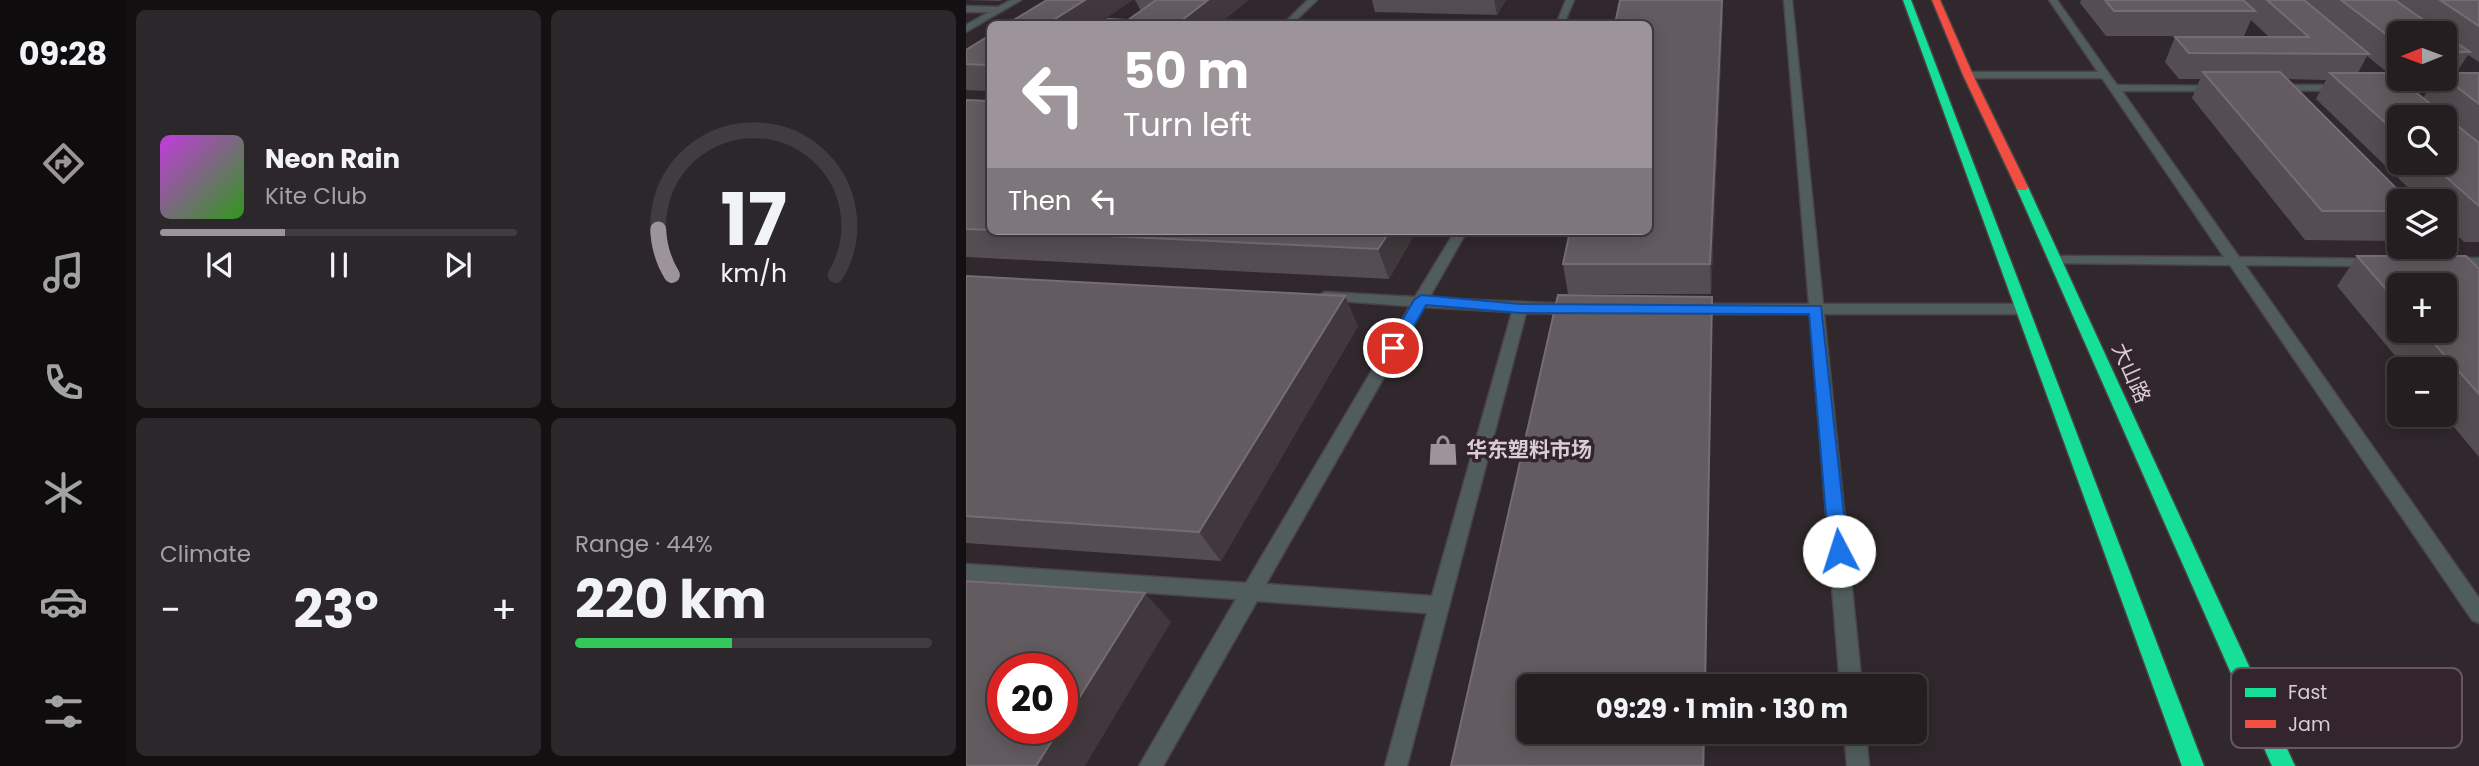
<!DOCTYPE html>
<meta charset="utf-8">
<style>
:root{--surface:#241e21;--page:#2c272a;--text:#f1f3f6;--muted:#a3a2a5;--line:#413c3f;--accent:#9d9499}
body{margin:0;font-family:Poppins,"Noto Sans SC",sans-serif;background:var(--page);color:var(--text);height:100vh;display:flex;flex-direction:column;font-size:26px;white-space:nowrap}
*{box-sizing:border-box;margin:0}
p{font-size:23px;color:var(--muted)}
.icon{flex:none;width:38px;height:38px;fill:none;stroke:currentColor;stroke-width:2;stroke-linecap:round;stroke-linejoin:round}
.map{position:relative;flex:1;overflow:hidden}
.panel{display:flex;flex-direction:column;gap:10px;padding:10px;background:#141012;width:840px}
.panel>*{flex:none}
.hud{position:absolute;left:21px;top:21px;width:665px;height:214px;border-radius:10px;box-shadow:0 4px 18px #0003,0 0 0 2px var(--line);background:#9d9499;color:#fff;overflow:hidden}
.needle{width:46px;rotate:269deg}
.controls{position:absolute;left:1421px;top:21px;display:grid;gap:14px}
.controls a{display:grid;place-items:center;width:70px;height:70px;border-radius:10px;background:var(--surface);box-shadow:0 4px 18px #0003,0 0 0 2px var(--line);font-size:35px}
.speed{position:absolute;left:21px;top:653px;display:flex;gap:14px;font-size:35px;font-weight:700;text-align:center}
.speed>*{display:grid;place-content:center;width:91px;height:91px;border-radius:50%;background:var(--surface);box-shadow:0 4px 18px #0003,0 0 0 2px var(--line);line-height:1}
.speed .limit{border:10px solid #d22;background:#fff;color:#111}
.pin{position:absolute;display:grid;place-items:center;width:60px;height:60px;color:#fff;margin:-30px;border:4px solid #fff;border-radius:50%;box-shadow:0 2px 7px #0007}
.me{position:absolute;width:77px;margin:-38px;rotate:355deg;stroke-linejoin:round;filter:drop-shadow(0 0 5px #0008)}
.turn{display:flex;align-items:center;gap:24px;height:147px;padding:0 21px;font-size:32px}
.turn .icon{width:91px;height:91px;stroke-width:2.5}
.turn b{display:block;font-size:49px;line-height:60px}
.then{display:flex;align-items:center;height:66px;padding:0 21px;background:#0003;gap:14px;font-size:26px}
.big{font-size:52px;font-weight:700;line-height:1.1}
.panel .widget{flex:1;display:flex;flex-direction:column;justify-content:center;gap:10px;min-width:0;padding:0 24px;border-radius:10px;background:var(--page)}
.panel .dial{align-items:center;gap:0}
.dial svg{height:182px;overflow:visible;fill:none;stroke:var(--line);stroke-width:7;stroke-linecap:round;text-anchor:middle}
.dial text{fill:var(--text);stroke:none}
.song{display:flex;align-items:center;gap:21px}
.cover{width:84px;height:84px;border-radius:10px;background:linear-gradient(135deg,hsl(290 70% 55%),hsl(110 70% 35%))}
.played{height:7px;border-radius:4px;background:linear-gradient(90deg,var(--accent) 35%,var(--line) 35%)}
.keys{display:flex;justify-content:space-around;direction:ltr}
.heat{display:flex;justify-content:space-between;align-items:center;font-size:38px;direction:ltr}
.charge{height:10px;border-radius:5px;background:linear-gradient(90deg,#34c759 44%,var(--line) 0)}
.panel .tiles{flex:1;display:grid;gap:10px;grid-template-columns:repeat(2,1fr)}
.trip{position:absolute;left:551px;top:674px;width:410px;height:70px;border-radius:10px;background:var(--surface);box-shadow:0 4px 18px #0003,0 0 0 2px var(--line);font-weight:700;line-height:70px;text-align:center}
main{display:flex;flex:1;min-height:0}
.menu{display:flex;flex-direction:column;width:126px;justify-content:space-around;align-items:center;background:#0e0c0d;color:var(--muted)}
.menu .icon{width:49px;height:49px}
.menu .selected{color:var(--accent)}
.menu b{font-size:32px;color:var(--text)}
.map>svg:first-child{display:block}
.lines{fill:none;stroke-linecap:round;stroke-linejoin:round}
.lane-casing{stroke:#4a4347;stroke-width:3}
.fast-casing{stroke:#4a4347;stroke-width:3}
.jam-casing{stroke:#4a4347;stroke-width:3}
.lane{fill:#515d5c;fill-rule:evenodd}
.fast{fill:#16e098;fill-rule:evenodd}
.jam{fill:#f24e42;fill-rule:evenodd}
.wall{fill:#544d51;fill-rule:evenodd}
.shaded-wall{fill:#40383c}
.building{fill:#625b5f;stroke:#756d71;stroke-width:2}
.route{fill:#1a73e8;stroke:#114b97;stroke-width:2}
.labels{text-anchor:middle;stroke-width:7;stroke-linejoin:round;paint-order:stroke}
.street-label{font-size:21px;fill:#d8ced4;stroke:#33242d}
.poi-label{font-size:21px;font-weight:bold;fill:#d8ced4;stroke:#33242d;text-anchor:start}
.key{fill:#33242d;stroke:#65575f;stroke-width:2}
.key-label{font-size:19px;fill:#d8ced4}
</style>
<main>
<nav class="menu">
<b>09:28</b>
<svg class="icon selected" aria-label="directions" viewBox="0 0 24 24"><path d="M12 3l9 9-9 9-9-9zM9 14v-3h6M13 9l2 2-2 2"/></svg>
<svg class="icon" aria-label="music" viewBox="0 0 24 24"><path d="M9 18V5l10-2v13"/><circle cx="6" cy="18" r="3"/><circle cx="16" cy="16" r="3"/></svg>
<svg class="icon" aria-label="phone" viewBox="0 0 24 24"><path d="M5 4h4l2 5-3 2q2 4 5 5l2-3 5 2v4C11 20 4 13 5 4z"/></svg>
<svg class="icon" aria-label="climate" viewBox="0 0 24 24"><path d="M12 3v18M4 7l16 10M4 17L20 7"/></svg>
<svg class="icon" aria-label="car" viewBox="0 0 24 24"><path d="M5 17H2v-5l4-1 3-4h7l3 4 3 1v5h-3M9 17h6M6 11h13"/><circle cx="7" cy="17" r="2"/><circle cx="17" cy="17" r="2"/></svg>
<svg class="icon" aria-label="filters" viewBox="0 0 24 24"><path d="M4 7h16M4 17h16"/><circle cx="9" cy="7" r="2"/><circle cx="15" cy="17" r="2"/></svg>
</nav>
<section class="panel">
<div class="tiles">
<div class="widget">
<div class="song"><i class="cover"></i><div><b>Neon Rain</b><p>Kite Club</p></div></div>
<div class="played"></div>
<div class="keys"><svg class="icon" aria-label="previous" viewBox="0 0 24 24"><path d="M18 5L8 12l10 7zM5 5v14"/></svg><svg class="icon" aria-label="pause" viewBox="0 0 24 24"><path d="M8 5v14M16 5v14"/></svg><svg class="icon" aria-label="next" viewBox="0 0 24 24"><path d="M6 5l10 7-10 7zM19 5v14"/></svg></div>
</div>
<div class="widget dial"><svg viewBox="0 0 100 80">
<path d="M14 69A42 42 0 1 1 86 69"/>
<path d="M14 69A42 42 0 0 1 8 49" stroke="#9d9499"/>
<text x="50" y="56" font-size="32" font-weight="700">17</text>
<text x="50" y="72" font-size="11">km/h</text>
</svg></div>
<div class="widget"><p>Climate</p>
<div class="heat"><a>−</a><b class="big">23°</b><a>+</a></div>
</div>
<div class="widget"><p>Range · 44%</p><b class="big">220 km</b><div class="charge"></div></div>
</div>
</section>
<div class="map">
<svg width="1513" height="766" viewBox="0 0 1513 766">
<rect width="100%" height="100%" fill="#30282c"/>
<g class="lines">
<defs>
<g id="lane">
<polygon points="45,0 55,0 0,32 0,25 23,12 0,12 0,6 32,7"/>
<polygon points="342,0 351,0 326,24 317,24"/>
<polygon points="600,0 608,0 598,24 590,24"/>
<polygon points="818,0 826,0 857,304 1055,304 1062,309 1055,314 858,314 896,686 874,686 844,314 726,314 719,309 726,304 843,304"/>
<polygon points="1083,0 1091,0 1151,85 1253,86 1253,90 1249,91 1156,91 1273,257 1414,259 1416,262 1414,265 1409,266 1279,265 1513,598 1513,623 1506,620 1264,265 1086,263 1084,260 1086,257 1091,256 1258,257 1136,78 1002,78 997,75 1002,72 1132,72"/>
<polygon points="1310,85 1375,85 1380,88 1375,91 1306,90 1306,86"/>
<polygon points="1425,85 1513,85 1513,91 1421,90 1421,86"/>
<path d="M489 231H501L463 298 609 304 616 309 609 314 560 313 441 766H419L461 613 291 601 197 766H173L270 599 0 580V564L280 583 444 306 359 300 352 296 359 292 449 297ZM458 307 546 312 466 596 300 584Z"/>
<polygon points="1464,247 1477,247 1489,258 1513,258 1513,266 1497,266 1513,282 1513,294 1508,293"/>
<polygon points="878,732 900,732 903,766 881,766"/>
</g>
<g id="fast">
<polygon points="937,0 945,0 1238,766 1216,766"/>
<polygon points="1056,183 1062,187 1329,766 1306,766 1050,187"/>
</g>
<polygon id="jam" points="966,0 974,0 1007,75 1062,187 1060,190 1052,190 1050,187 997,75"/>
</defs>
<!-- lane casing -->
<use href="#lane" class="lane-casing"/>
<!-- fast casing -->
<use href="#fast" class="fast-casing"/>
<!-- jam casing -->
<use href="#jam" class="jam-casing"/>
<!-- lane -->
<use href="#lane" class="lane"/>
<!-- fast -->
<use href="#fast" class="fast"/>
<!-- jam -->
<use href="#jam" class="jam"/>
</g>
<!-- wall -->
<g class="wall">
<polygon points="0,0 36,0 34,1"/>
<polygon points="169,0 282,0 253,24 135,24 162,20 175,11"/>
<polygon points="406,0 540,0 531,15 409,12"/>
<path d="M1115 0H1513V62L1502 55 1490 73H1513V242H1498L1479 223V201H1456L1350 99 1360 80 1321 79 1433 201V241L1339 240 1226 98 1234 79H1213L1199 62 1209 37H1303L1285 20 1278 36H1140L1114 3ZM1433 33H1479V79H1469L1457 98 1433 78ZM1401 56 1422 73H1392ZM1433 117 1479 163H1433Z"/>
<polygon points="757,11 745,294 602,294 597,264"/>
<polygon points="24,35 24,91 0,90 0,50"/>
<polygon points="0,100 24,101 24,231 450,231 423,279 0,257"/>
<path d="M1391 256 1513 269V457L1478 415 1479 369H1440L1371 286ZM1433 285 1479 331H1433Z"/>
<polygon points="0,276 392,326 255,561 0,543"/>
</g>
<!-- shaded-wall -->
<g class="shaded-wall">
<polygon points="119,0 167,0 132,24 81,24"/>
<polygon points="242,0 282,0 253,24 211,24"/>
<polygon points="528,0 540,0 531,15"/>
<polygon points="756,0 757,11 745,294 744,264"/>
<polygon points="24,61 24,74 19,65"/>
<polygon points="424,231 450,231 423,279 412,249"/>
<polygon points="379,296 392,326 255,561 233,532"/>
<polygon points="746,297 740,686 739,686"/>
<polygon points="179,593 205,622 119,766 70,766 94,728 96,728 96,725"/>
<polygon points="738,732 739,732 739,766 737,766"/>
</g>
<!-- building -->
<g class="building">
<polygon points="81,0 119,0 81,24 41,24"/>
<polygon points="190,0 242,0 211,24 135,24 142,19 162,20"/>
<polygon points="654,0 756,0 744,264 597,264 604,231 682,231 682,24 649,24"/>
<polygon points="1139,0 1277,0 1289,11 1148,11"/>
<polygon points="1301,0 1338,0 1403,54 1223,53 1209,37 1343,37"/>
<polygon points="1375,0 1429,0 1476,33 1433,33 1433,44"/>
<polygon points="1474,0 1513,0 1513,26"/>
<polygon points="24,35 24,61 19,65 0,64 0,50"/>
<polygon points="1479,35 1504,52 1479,52"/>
<polygon points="1237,72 1314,72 1443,201 1433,201 1433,211 1356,211"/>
<polygon points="1364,73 1426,73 1513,143 1513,206 1464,163 1479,163 1479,117 1433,117 1433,135"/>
<polygon points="1479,73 1513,73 1513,104 1479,78"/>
<polygon points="0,100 24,101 24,230 0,229"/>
<polygon points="39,231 424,231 412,249"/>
<polygon points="1391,256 1500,256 1513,269 1513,394 1457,331 1479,331 1479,285 1433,285 1433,304"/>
<polygon points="0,276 379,296 233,532 0,516"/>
<polygon points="592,295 746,297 739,686 564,686 564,732 738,732 737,766 485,766"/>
<polygon points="0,581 179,593 96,725 96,668 37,668 37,728 94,728 70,766 0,766"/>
</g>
<!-- route -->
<polygon class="route" points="455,295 554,304 855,306 882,551 879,557 873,559 866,557 863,551 843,314 554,313 460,305 433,352 422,352 420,348 448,300"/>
<!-- icons -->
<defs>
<symbol id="shop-bare" viewBox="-9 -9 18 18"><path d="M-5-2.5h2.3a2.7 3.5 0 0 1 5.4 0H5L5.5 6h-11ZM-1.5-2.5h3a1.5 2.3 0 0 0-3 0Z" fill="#9d9499" stroke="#33242d" stroke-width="2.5" paint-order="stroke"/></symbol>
</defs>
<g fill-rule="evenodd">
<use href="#shop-bare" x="455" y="428" width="44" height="44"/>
</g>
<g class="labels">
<!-- street labels -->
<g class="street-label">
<text transform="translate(1165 373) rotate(66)" y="7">大山路</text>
</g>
<!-- poi labels -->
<g class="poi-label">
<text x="500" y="457">华东塑料市场</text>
</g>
</g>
<!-- legend -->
<rect x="1265" y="668" width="231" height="80" rx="10" class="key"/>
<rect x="1279" y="688" width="31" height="9" fill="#16e098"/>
<rect x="1279" y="720" width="31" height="8" fill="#f24e42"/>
<g class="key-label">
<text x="1322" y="699">Fast</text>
<text x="1322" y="731">Jam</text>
</g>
</svg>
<div class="controls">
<a><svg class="needle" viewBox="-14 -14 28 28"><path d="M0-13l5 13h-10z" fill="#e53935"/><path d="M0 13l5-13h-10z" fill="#a3a2a5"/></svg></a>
<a><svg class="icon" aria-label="search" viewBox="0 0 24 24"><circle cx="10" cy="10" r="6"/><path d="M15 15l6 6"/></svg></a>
<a><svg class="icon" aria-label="layers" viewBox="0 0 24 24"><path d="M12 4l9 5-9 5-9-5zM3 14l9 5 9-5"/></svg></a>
<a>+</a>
<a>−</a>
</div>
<div class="speed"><div class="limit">20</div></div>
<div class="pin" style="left:427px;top:348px;background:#d93025"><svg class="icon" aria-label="arrive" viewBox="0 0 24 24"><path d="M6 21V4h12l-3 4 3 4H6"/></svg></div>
<svg class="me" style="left:873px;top:551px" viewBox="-20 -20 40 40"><circle r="19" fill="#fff"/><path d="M0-13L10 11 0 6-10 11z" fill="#1a73e8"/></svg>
<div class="trip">09:29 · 1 min · 130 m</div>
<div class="hud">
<div class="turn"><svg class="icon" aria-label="left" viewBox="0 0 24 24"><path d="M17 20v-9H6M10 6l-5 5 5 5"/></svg><div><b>50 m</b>Turn left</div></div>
<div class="then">Then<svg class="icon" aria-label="left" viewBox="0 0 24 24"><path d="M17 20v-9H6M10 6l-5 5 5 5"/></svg></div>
</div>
</div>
</main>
